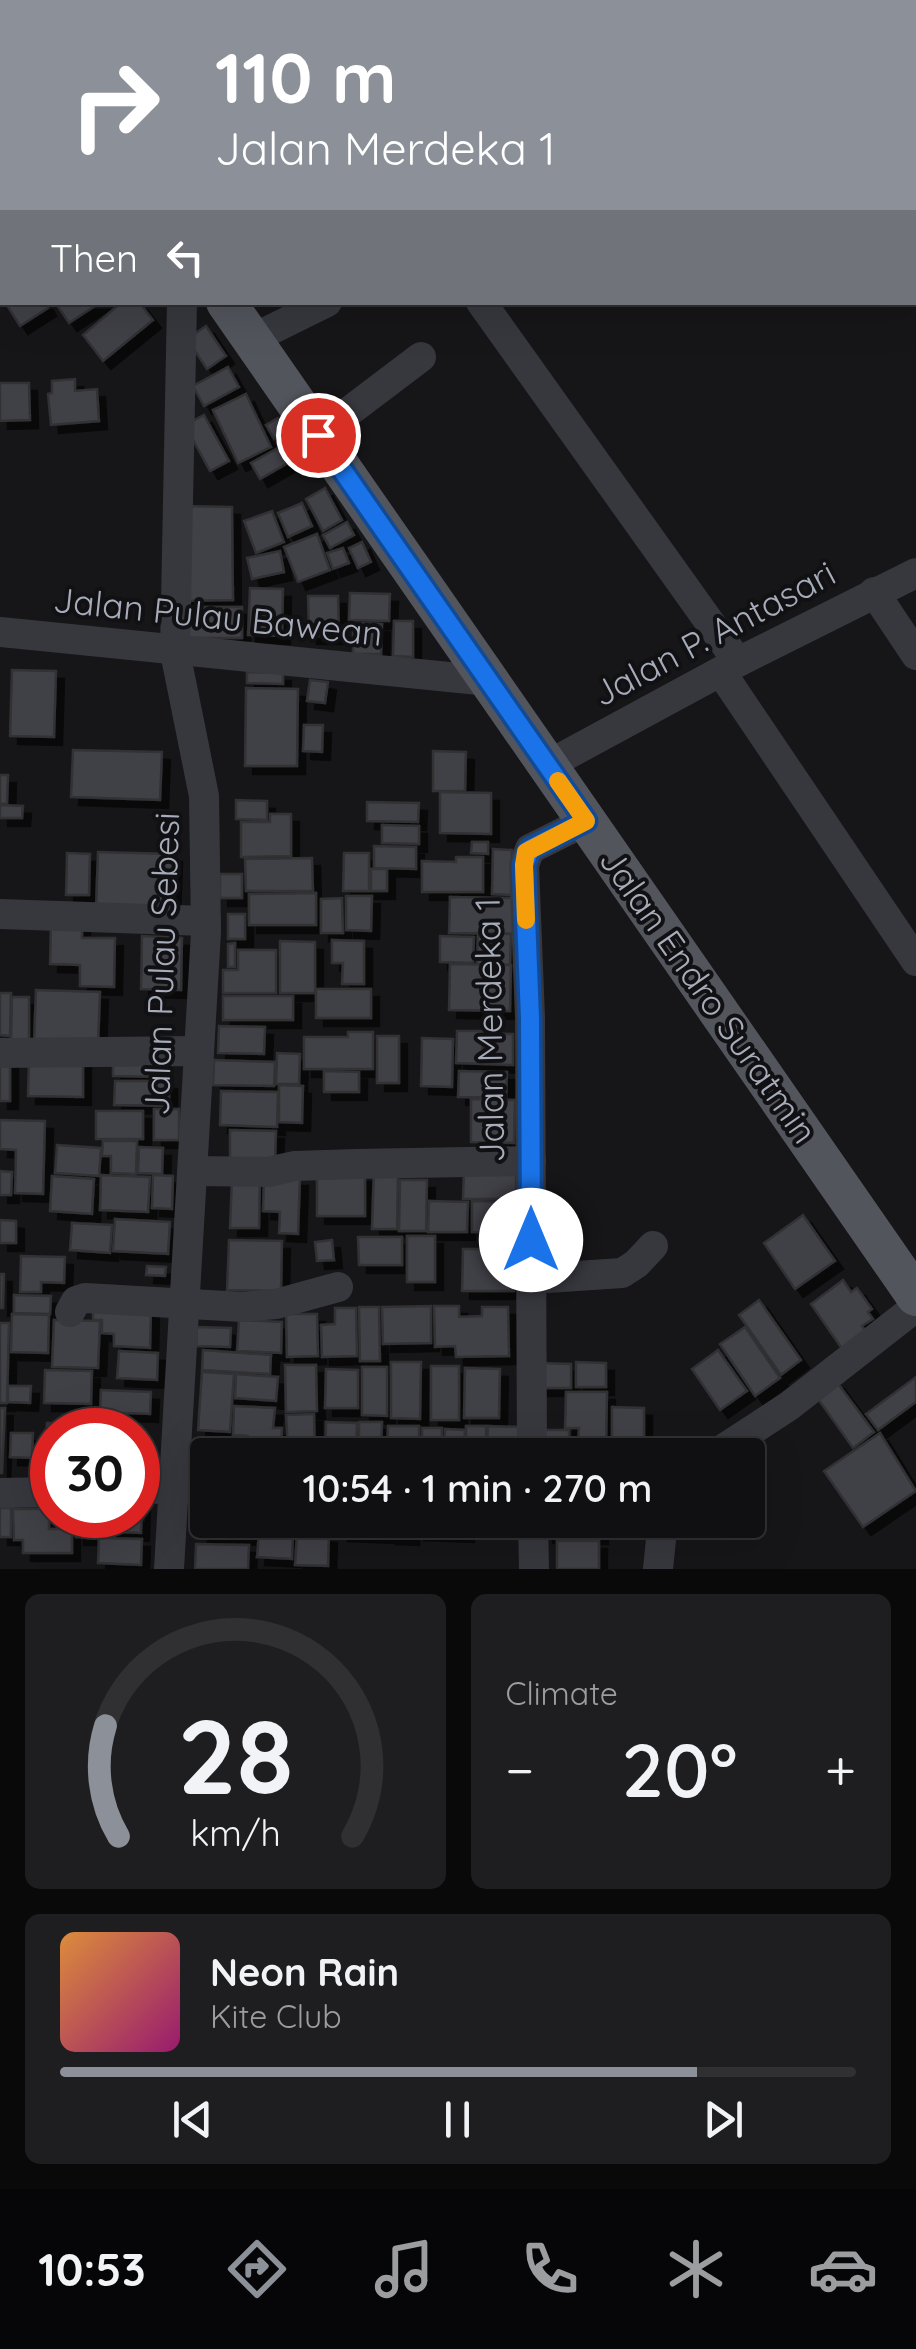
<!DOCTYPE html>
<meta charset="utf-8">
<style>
:root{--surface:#101013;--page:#1e1e21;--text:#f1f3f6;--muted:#9c9da0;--line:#303033;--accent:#8c9099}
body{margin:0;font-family:Quicksand,sans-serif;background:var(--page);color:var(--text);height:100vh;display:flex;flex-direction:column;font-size:38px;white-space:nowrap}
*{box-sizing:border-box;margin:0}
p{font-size:32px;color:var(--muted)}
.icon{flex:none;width:55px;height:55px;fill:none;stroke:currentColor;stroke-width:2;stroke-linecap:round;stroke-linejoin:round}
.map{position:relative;height:1569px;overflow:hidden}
.sheet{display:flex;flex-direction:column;gap:25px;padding:25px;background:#09090a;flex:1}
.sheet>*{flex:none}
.hud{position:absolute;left:0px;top:0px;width:918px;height:305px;box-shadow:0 10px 40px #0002,0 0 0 2px var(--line);background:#8c9099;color:#fff;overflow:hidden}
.speed{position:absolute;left:30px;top:1408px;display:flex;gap:20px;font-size:50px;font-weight:700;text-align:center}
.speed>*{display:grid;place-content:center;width:130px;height:130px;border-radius:50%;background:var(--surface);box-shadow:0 10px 40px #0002,0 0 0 2px var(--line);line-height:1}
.speed .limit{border:15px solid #d22;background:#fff;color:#111}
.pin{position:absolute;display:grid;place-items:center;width:85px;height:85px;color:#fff;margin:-42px;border:5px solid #fff;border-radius:50%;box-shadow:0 2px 10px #0007}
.me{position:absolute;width:110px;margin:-55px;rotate:0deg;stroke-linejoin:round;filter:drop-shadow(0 0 8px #0008)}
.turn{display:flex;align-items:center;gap:35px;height:210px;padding:0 50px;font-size:45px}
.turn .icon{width:130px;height:130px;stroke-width:2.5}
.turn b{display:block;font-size:70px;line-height:85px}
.then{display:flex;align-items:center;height:95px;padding:0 50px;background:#0003;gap:20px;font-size:38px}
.big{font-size:75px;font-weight:600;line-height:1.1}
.sheet .tile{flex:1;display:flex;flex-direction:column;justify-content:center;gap:15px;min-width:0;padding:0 35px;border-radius:15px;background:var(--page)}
.sheet .dial{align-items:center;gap:0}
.dial svg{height:260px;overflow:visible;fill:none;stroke:var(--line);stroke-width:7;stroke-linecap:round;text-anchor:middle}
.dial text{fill:var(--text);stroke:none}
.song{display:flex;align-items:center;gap:30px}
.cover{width:120px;height:120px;border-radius:15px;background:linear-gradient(135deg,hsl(30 70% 55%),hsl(320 70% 35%))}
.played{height:10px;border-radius:5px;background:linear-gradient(90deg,var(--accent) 80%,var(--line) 80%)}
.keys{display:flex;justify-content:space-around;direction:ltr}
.heat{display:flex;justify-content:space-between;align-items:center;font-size:55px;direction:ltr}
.sheet .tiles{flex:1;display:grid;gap:25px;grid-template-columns:1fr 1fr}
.tile:last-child{grid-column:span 2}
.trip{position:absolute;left:190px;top:1438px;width:575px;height:100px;border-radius:10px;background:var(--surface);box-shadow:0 10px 40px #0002,0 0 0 2px var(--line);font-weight:600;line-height:100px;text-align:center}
.dock{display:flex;height:160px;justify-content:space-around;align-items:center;background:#060608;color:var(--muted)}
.dock .icon{width:70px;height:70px}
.dock .selected{color:var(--accent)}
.dock b{font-size:45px;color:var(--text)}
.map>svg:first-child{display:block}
.building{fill:#404146;stroke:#303035;stroke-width:2.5;filter:url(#shadow)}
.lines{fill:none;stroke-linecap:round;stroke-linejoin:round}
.minor{stroke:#37383e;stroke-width:30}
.major{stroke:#53555d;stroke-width:40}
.route-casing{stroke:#114b97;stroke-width:25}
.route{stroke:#1a73e8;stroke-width:18}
.slow{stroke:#f59e0b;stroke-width:18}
.labels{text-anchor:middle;stroke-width:8;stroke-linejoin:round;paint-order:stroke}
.street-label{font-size:35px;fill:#a7acba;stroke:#111114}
</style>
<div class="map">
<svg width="916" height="1569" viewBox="0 0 916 1569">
<defs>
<filter id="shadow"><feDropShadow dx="8" dy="8" stdDeviation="0" flood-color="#0009"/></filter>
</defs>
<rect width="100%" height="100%" fill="#161619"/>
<!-- building -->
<g class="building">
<polygon points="108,0 157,0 159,2 110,2"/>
<polygon points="171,0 244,0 246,2 168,2"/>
<polygon points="2,63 2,111 0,112 0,65"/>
<polygon points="2,142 2,190 0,191 0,144"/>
<polygon points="5,302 45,302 48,308 20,326"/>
<polygon points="55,302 101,302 69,323"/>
<polygon points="122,302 139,302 153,320 103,361 83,335"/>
<polygon points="206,326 226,356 207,369 187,339"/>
<polygon points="228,367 239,387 204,406 193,386"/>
<polygon points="75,379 75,391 97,389 99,421 51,425 48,394 52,393 52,381"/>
<polygon points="0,383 29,383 30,420 0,421"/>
<polygon points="246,394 271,447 238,463 213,410"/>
<polygon points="204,415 229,461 210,471 185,425"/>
<polygon points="278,418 286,432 274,439 266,425"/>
<polygon points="294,439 302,455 260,479 251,463"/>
<polygon points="325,488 342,520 323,531 306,499"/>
<polygon points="302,503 312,526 288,537 278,513"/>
<polygon points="184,506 232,507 233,600 184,601"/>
<polygon points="272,511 284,542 256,553 244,521"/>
<polygon points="347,522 354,535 330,548 323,535"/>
<polygon points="317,534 330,570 298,582 284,547"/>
<polygon points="362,542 371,562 358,568 349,548"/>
<polygon points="343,548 349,563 333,569 327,553"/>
<polygon points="280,551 284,572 252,579 247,558"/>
<polygon points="250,588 283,589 282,636 248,635"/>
<polygon points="350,593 390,594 389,621 349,620"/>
<polygon points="308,596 338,596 339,636 309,636"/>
<rect x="186" y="607" width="56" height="31"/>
<polygon points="394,621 413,621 413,657 393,656"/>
<polygon points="353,623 382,624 381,654 353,654"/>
<polygon points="12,670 56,671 54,737 10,736"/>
<polygon points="247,672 283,673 283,684 247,683"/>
<polygon points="310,680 328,682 325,703 307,701"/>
<polygon points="246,688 298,689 297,766 245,766"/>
<polygon points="304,725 323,725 322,752 303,751"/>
<polygon points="73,750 162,752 160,800 71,797"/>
<polygon points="433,751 466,752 465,791 433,791"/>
<polygon points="0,775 8,775 7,804 0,804"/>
<polygon points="440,792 491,793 491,834 440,833"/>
<polygon points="236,800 267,801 267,820 236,819"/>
<polygon points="367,802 419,803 418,822 367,821"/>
<polygon points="0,805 23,806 22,818 0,818"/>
<polygon points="270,814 291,814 291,856 241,857 241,822 270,822"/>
<polygon points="382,825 419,826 419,844 382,843"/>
<polygon points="472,842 488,842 488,854 471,853"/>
<polygon points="374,846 416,847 416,869 374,868"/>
<polygon points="493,849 512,850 511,895 492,894"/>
<polygon points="98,852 174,854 172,911 96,909"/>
<polygon points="67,853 90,854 89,895 66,895"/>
<polygon points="344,853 369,853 369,891 343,891"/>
<polygon points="456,857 483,857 483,892 422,892 422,861 456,862"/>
<polygon points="312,858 313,891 246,891 245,859"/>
<rect x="371" y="869" width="16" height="22"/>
<rect x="220" y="874" width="22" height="24"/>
<polygon points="316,893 316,925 249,925 249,894"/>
<polygon points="346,896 372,896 371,931 346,930"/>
<polygon points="450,897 515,898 514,934 449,933"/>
<polygon points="342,898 343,933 321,933 321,899"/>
<rect x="228" y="914" width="17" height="25"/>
<polygon points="51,923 82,924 82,938 115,938 114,987 80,986 80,965 50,964"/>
<polygon points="478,933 511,934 510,965 477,964"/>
<polygon points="142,936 182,938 181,990 141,989"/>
<polygon points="440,936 474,937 473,963 440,962"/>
<polygon points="332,940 364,941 364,984 342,984 343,963 332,963"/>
<polygon points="280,941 315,942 315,993 280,993"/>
<polygon points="235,943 235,967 228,967 228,944"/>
<polygon points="238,950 276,950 276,993 223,993 223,970 238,970"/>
<polygon points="450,964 511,965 510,1011 449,1010"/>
<rect x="316" y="989" width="55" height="29"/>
<polygon points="36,990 100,992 98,1045 34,1043"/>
<polygon points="0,993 11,993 10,1036 0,1035"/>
<rect x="223" y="996" width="70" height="24"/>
<polygon points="12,997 29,997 29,1040 11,1040"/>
<polygon points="219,1026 265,1027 264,1054 218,1053"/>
<polygon points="457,1031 483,1031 482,1064 456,1063"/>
<polygon points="348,1032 373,1032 373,1069 304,1069 304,1037 348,1037"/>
<polygon points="485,1033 513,1034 513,1065 484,1064"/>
<rect x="377" y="1036" width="22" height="47"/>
<polygon points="422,1038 453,1039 452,1087 421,1086"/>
<polygon points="277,1053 300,1054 299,1084 276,1084"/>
<rect x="0" y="1057" width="10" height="44"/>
<polygon points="113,1057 162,1057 162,1077 113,1076"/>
<polygon points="29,1058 83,1058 83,1097 28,1096"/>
<polygon points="214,1060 275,1062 274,1086 213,1085"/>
<polygon points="324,1071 359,1072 359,1092 324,1092"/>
<polygon points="459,1071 507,1072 506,1098 458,1097"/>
<polygon points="115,1081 169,1081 169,1106 114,1105"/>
<polygon points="279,1085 303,1086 302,1123 279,1122"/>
<polygon points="221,1091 278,1092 277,1127 220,1125"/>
<polygon points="471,1099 515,1100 514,1143 471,1142"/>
<rect x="154" y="1109" width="25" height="31"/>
<rect x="96" y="1111" width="47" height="28"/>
<polygon points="0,1120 45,1121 43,1194 15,1193 16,1150 0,1149"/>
<polygon points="230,1130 276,1131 275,1161 230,1160"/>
<polygon points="103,1141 137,1141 136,1174 111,1173 111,1156 102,1156"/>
<polygon points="57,1145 101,1148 99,1176 55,1173"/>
<polygon points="139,1147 163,1148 162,1174 138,1173"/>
<polygon points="374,1167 398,1168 397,1229 372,1229"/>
<polygon points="464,1168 516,1169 516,1199 463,1199"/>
<polygon points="0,1171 12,1172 11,1195 0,1195"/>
<rect x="317" y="1174" width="48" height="42"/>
<polygon points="101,1175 150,1177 148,1212 100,1210"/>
<polygon points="153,1175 173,1176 172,1209 152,1208"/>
<polygon points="52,1176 94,1179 92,1214 50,1211"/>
<polygon points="232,1177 260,1177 259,1228 230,1228"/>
<polygon points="264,1178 300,1178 298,1234 279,1233 280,1212 263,1211"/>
<polygon points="400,1180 427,1180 426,1231 399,1231"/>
<polygon points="429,1201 468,1202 467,1232 428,1232"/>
<polygon points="472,1201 515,1202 514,1233 472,1232"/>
<polygon points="803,1215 835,1261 795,1289 764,1243"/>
<polygon points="115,1219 170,1222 168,1254 113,1251"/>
<polygon points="0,1220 16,1221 16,1243 0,1243"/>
<polygon points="72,1223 112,1225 110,1253 70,1250"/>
<rect x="407" y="1236" width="28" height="46"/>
<polygon points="358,1237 402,1237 402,1265 359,1265"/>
<polygon points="229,1240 282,1241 281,1291 227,1290"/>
<polygon points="332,1240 334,1260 317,1261 315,1242"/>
<polygon points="463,1249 515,1249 514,1291 462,1291"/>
<polygon points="21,1256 65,1257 64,1283 41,1282 41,1292 20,1292"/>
<polygon points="147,1266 166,1267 165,1276 146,1275"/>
<polygon points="0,1274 4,1274 3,1308 0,1308"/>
<polygon points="843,1280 851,1292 857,1288 872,1309 868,1312 873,1319 862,1326 865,1330 843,1350 811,1304"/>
<polygon points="14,1295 51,1296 50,1314 14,1313"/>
<polygon points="759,1300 801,1360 781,1375 739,1315"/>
<polygon points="93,1306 151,1310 150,1348 114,1346 114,1334 102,1333 102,1320 93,1320"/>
<polygon points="431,1306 431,1343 383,1344 382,1307"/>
<polygon points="434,1306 459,1306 459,1317 482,1316 482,1307 508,1307 509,1356 456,1357 455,1346 435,1347"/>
<polygon points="359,1307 379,1307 380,1361 360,1361"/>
<polygon points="335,1308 356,1308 357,1356 322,1357 321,1325 335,1324"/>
<polygon points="12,1314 49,1315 48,1353 11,1352"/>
<polygon points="286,1314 317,1314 318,1356 287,1357"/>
<polygon points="54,1320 100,1321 98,1368 52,1367"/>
<polygon points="239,1320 282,1322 281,1353 237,1351"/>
<polygon points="0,1323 9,1323 7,1403 0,1403"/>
<polygon points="197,1327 231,1328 230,1347 196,1346"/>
<polygon points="745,1327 780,1378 755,1396 720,1344"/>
<polygon points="203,1350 271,1355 270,1374 202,1370"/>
<polygon points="718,1350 747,1391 720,1410 692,1369"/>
<polygon points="119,1351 158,1353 157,1380 117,1378"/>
<polygon points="391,1362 421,1362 420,1419 391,1418"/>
<polygon points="576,1362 606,1363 606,1387 576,1387"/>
<polygon points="540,1363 571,1364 571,1388 540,1388"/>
<polygon points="285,1365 316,1365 317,1411 286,1412"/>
<rect x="431" y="1366" width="28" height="54"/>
<polygon points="362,1367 387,1367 387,1416 362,1415"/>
<polygon points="465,1368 500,1369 499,1418 464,1418"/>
<polygon points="326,1369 358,1370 358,1408 325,1408"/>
<polygon points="45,1370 92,1371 91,1404 44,1403"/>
<polygon points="202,1372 234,1374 230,1432 198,1430"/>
<polygon points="236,1374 278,1377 276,1401 235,1398"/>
<polygon points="916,1377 916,1402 878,1430 866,1414"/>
<polygon points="836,1381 874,1432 853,1448 816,1396"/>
<polygon points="8,1386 31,1386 30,1403 8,1402"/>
<polygon points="101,1390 151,1392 150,1414 100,1412"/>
<polygon points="566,1392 607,1392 606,1447 578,1447 579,1428 565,1428"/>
<polygon points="234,1406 275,1408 273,1428 282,1428 281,1449 248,1447 248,1436 233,1435"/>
<polygon points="612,1407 644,1408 644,1451 612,1451"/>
<polygon points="0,1408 5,1408 2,1473 0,1473"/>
<polygon points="314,1414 315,1455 296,1455 296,1449 288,1449 286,1415"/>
<polygon points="326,1422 357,1423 356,1455 325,1455"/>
<polygon points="359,1422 382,1422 381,1455 359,1455"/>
<polygon points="47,1423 89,1424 89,1430 52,1430 52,1464 45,1464"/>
<polygon points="388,1426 419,1426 419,1455 387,1455"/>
<rect x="466" y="1426" width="20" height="29"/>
<polygon points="488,1426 521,1427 521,1446 509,1446 509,1455 487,1455"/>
<polygon points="422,1428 442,1428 441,1455 422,1455"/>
<polygon points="445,1429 465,1430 464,1455 444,1455"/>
<polygon points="541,1430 569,1430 569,1453 541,1452"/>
<polygon points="11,1433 33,1433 32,1458 10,1457"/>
<polygon points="880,1433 916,1491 863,1527 824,1471"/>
<polygon points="205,1441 232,1442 231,1455 208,1455 208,1472 205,1472"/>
<polygon points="246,1449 283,1450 283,1455 246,1455"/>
<polygon points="202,1492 208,1492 208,1520 255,1520 254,1537 200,1535"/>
<polygon points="138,1501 142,1501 141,1533 98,1531 99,1515 138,1515"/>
<rect x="0" y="1508" width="11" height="29"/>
<polygon points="13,1509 49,1509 49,1529 72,1529 72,1553 23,1553 23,1540 14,1540"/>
<polygon points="60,1515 71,1515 71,1524 59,1524"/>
<polygon points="76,1515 94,1515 95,1537 76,1537"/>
<polygon points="258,1520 306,1520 306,1526 258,1523"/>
<polygon points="308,1520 336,1520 335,1525 307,1524"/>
<polygon points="340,1520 363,1520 362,1534 340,1533"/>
<polygon points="365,1520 387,1520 386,1535 364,1534"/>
<polygon points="389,1520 412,1520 411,1537 388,1536"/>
<polygon points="417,1520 466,1520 466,1534 416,1532"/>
<rect x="545" y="1520" width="33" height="15"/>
<rect x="582" y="1520" width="18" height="16"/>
<polygon points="259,1531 293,1533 292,1559 257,1557"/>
<polygon points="297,1533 329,1535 328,1566 295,1565"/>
<polygon points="99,1538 142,1539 141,1565 98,1563"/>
<rect x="557" y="1541" width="42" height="28"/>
<polygon points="196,1544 249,1545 248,1569 195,1569"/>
</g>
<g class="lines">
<!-- minor -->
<g class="minor">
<polyline points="289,0 290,2"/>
<polyline points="565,0 566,2"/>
<polyline points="788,0 788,2"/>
<polyline points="915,34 916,34"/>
<polyline points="0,55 2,53"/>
<polyline points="0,125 2,123"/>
<polyline points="481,302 738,662"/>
<polyline points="252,339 327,302"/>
<polyline points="318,435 421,357"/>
<polyline points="874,592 916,655"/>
<polyline points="0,632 489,681"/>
<polyline points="721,672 916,961"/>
<polyline points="548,765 738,662 916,573"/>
<polyline points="0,914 206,921"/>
<polyline points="0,1053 199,1051"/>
<polyline points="193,1171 268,1172 295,1166 356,1164 531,1161"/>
<polyline points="532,1279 622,1273 636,1264 653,1246"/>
<polyline points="70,1312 76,1301 85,1298 243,1307 276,1304 338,1287"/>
<polyline points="532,1455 530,1018 524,865 530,849 586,821"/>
<polyline points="714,1455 789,1406 916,1307"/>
<polyline points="138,1489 208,1488"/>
<polyline points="0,1493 52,1492"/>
<polyline points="533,1520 534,1569"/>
<polyline points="169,1569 206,932 204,796 175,652 182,302"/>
<polyline points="658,1569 663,1520"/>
</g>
<!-- major -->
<g class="major">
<polyline points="16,0 18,2"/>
<polyline points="226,302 916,1296"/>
</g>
</g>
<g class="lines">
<defs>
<polyline id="route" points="318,435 586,821 530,849 524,865 530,1018 531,1240"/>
</defs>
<!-- route casing -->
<use href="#route" class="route-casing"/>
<!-- route -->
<use href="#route" class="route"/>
<!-- slow -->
<polyline class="slow" points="526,920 524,865 526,852 586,821 558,781"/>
</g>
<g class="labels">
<!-- street labels -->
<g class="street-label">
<text transform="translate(218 617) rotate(6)" y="12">Jalan Pulau Bawean</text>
<text transform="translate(714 634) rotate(-28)" y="12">Jalan P. Antasari</text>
<text transform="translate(162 964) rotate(-88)" y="12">Jalan Pulau Sebesi</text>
<text transform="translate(708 996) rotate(55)" y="12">Jalan Endro Suratmin</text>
<text transform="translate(490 1030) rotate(-91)" y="12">Jalan Merdeka 1</text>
</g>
</g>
</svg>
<div class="speed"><div class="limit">30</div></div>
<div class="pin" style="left:318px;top:435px;background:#d93025"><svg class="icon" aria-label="arrive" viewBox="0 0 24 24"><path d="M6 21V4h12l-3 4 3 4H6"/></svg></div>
<svg class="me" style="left:531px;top:1240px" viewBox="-20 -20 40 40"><circle r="19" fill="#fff"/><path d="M0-13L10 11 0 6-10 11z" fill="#1a73e8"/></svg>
<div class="trip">10:54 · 1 min · 270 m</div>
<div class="hud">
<div class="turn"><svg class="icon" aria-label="right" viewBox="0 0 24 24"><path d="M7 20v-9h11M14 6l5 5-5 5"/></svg><div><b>110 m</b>Jalan Merdeka 1</div></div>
<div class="then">Then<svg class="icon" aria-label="left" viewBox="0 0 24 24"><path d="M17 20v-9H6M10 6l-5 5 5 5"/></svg></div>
</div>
</div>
<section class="sheet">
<div class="tiles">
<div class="tile dial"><svg viewBox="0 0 100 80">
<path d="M14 69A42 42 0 1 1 86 69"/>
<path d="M14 69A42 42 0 0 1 10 35" stroke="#8c9099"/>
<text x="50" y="56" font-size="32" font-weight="700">28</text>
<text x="50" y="72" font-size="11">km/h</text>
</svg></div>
<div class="tile"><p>Climate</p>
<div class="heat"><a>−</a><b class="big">20°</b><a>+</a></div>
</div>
<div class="tile">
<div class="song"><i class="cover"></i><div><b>Neon Rain</b><p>Kite Club</p></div></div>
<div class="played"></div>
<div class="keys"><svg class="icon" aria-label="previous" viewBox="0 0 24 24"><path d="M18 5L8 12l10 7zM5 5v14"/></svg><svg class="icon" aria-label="pause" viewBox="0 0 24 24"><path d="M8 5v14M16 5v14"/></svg><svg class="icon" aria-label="next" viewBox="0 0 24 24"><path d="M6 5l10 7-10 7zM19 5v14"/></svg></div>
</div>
</div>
</section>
<nav class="dock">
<b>10:53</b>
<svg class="icon selected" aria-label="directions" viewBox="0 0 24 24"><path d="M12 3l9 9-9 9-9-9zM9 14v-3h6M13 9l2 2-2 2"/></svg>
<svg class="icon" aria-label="music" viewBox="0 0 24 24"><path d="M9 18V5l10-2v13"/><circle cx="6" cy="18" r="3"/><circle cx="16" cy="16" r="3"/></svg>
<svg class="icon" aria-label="phone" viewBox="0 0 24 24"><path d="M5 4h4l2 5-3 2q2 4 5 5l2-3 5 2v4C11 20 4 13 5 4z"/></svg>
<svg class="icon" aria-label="climate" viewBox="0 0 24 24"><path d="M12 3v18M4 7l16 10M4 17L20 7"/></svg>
<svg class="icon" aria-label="car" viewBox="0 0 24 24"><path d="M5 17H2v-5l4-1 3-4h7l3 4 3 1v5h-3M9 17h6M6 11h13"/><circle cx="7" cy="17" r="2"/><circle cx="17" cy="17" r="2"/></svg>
</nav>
